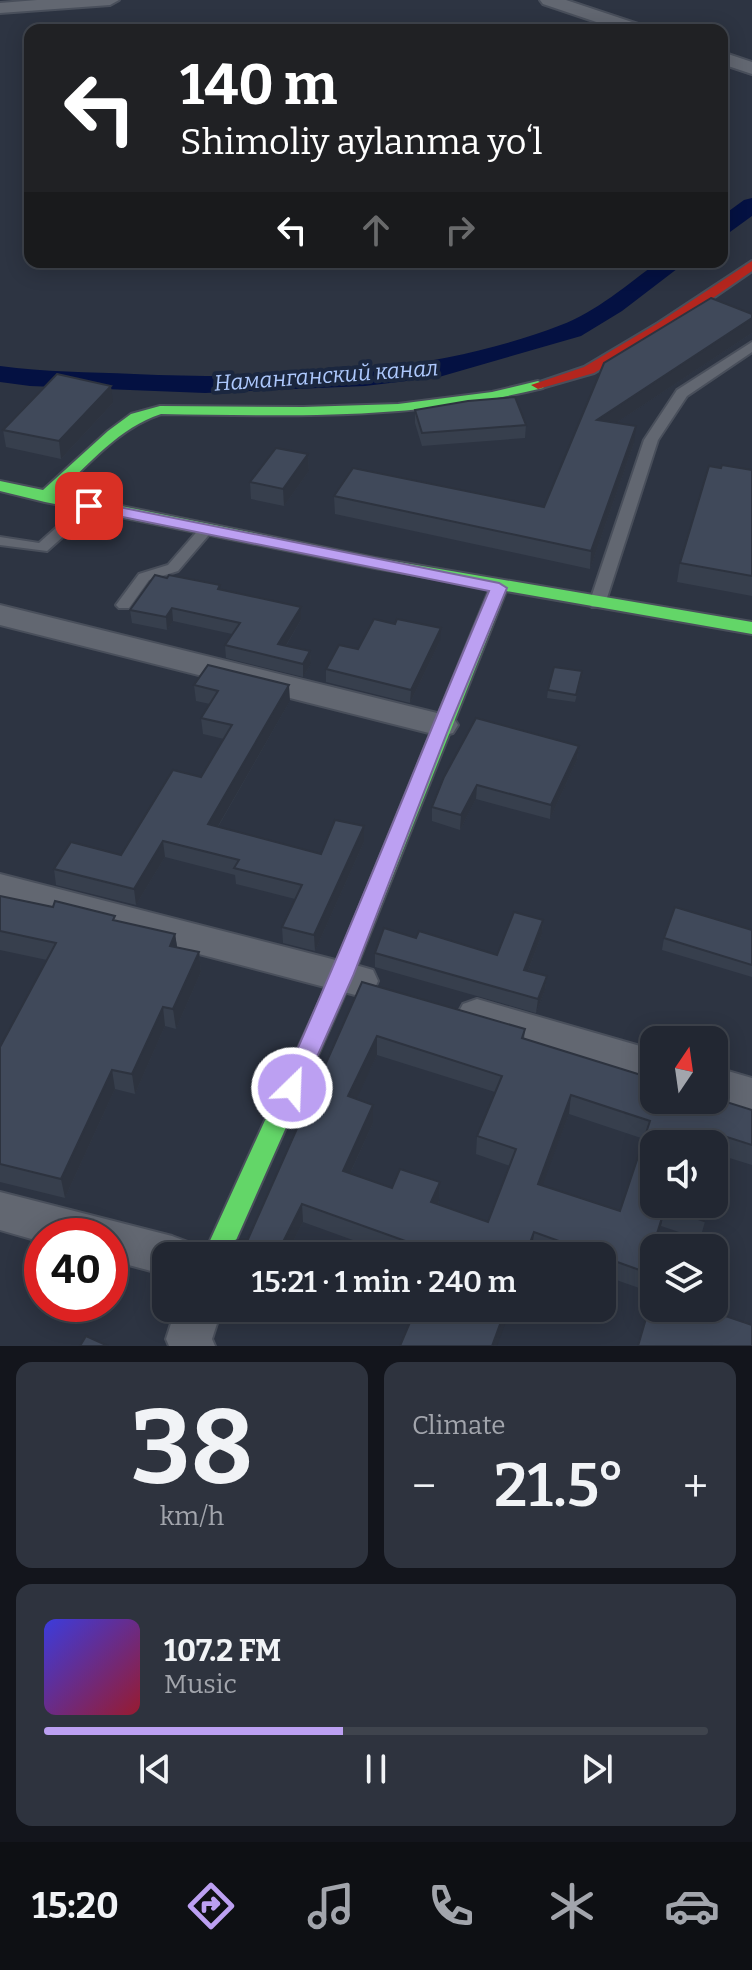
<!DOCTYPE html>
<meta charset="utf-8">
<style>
:root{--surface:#222732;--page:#2e333e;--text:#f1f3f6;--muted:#a2a5ac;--line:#3f444d;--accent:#bca0f2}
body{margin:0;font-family:Bitter,serif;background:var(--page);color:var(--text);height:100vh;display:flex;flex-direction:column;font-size:30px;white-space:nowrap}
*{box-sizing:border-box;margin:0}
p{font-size:26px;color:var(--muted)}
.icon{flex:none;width:44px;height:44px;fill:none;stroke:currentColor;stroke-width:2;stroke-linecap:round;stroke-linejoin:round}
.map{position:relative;height:1346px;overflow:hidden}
.details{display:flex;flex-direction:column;gap:16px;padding:16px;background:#13151c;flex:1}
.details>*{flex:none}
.banner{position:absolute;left:24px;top:24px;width:704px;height:244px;border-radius:16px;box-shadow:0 4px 20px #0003,0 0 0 2px var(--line);background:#202124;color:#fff;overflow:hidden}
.needle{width:52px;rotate:13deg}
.fabs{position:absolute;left:640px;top:1026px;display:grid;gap:16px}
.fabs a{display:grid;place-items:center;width:88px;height:88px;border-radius:16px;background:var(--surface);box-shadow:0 4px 20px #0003,0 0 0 2px var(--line);font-size:40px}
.speed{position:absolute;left:24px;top:1218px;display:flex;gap:16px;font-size:40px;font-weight:700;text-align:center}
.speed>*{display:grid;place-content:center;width:104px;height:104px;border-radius:50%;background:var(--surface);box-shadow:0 4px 20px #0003,0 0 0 2px var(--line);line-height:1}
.speed .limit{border:12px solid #d22;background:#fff;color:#111}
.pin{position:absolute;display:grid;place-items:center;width:68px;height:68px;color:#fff;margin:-34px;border-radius:16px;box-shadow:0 4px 12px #0006}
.me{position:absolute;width:88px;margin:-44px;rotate:24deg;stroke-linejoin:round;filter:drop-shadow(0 0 6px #0008)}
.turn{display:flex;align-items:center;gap:28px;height:168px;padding:0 24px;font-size:36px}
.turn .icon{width:104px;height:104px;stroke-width:2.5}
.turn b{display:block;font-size:56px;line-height:68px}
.lanes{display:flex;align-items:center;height:76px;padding:0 24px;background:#0003;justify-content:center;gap:40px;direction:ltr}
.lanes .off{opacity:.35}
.big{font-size:60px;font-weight:600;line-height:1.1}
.details .widget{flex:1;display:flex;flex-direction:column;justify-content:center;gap:12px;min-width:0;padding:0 28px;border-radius:16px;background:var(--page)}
.details .dial{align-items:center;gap:0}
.dial b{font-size:104px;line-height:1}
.song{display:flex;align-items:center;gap:24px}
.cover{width:96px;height:96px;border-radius:12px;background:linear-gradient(135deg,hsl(240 70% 55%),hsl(350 70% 35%))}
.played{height:8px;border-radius:4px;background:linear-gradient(90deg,var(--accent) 45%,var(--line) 45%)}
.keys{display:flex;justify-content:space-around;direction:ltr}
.heat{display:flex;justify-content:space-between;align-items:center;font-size:44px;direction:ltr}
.details .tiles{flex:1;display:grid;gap:16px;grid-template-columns:1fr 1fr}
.widget:last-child{grid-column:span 2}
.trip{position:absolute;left:152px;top:1242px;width:464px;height:80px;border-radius:16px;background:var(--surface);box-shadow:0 4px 20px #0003,0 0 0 2px var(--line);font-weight:600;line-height:80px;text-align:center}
.menu{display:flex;height:128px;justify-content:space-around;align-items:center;background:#0e1014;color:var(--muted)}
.menu .icon{width:56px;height:56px}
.menu .on{color:var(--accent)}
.menu b{font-size:36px;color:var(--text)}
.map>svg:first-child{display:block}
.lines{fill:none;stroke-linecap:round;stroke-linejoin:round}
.canal{fill:#041142;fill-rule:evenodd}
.lane-casing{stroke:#494f5b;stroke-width:4}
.street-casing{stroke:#494f5b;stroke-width:4}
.fast-casing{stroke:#494f5b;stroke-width:4}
.jam-casing{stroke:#494f5b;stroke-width:4}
.lane{fill:#626771;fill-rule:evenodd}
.street{fill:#626771;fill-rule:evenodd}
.fast{fill:#63d668;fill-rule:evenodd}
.jam{fill:#b3261e;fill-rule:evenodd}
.wall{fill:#373f4d;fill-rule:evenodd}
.shaded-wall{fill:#2d333f}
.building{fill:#40495a;stroke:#2d333f;stroke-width:2;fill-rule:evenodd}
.route{fill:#bca0f2;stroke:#7a689d;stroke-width:2}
.labels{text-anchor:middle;stroke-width:8;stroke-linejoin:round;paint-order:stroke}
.far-water-label{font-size:22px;font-style:italic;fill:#adc8fc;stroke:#1b273f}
</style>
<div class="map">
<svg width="752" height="1346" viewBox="0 0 752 1346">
<rect width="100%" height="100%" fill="#2d3442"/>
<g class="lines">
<!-- canal -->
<g class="canal">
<polygon points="752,198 752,216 730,232 722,234 722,216 744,200"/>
<path d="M658 262H686L622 311 581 336 439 377 365 386 205 393 30 386 0 382V366C44 372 89 372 134 374 276 380 426 377 561 325 596 312 628 284 658 262Z"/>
</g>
<defs>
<g id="lane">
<polygon points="752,342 752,352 687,396 658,440 605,604 602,607 592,607 589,604 644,440 677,390"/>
<polygon points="89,502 94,503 96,506 94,509 47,551 0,545 0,537 39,543 84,503"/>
<polygon points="206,526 213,530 178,571 149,580 129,608 119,608 116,605 139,574 168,565 201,527"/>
</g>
<g id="street">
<polygon points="37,0 119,0 110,5 0,13 0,3"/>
<polygon points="540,0 566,0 644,26 647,30 620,30 543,4"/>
<polygon points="722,52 752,62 752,74 722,64"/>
<polygon points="0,605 441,714 453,717 458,725 453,733 441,736 0,625"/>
<polygon points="0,874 359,966 373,970 378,981 373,992 359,996 0,902"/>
<polygon points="477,999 654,1050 654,1084 463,1026 457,1015 463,1004"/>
<polygon points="714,1067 752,1078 752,1112 711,1100 714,1100"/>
<polygon points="0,1192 172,1236 188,1242 194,1256 166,1256 166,1275 110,1260 110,1236 42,1236 42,1242 0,1230"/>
<polygon points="176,1308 222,1308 212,1339 215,1346 169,1346 166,1339"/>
</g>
<path id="fast" d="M538 381 545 385 543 388C413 420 293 416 161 414 120 427 89 464 58 493L375 558 752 622V634L506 591 353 976 229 1256H203L331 976 490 588 375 568 45 502 0 491V481L43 490 108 431 131 414 160 406 303 407 398 404 492 392Z"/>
<polygon id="jam" points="752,261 752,271 668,329 594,373 538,389 531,385 584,367 658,323"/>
</defs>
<!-- lane casing -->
<use href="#lane" class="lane-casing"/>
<!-- street casing -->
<use href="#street" class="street-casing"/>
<!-- fast casing -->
<use href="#fast" class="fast-casing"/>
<!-- jam casing -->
<use href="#jam" class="jam-casing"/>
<!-- lane -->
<use href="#lane" class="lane"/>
<!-- street -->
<use href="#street" class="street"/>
<!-- fast -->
<use href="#fast" class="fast"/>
<!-- jam -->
<use href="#jam" class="jam"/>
</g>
<!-- wall -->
<g class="wall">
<polygon points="752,314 752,333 616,423 634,443 590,569 335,514 334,496 544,507 604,363"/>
<polygon points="113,403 61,459 6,447 3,430"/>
<polygon points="415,410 526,425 525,438 422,446 415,423"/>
<polygon points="308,454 309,471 284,506 251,499 250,482"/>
<polygon points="721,468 752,470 752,596 677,582 680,563"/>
<polygon points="220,589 301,620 286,646 310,651 311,664 303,677 226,658 225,645 232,634 173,621 167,630 132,623 130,610"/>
<polygon points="440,641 410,703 326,682 326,669 358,649"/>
<polygon points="581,679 575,702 547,698 548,690"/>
<polygon points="194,685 290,701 218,827 321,854 364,842 315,951 283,943 282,927 295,899 236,884 235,875 165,857 136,905 56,885 54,869 121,855 201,777 224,739 203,734 201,718 210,704 196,701"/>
<polygon points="579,746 577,760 550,819 476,799 460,830 432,821 432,807 444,777"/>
<polygon points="0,896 175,934 177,947 199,952 201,972 176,1029 165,1026 135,1094 115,1089 65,1198 0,1182 0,1047 47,960 0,950"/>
<polygon points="543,920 542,934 528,971 547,976 545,990 536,1013 375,967 375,953 416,938 497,955"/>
<polygon points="752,930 752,977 662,950 664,938"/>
<path d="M362 982 525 1029 524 1039 752 1110V1165L723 1156 654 1204H710L700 1239 661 1226 642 1289 602 1275V1256H548L532 1251 530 1256H397L303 1222 286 1256H227L248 1239ZM377 1055 495 1092 477 1136 476 1154 510 1166 488 1222 438 1204 439 1201 440 1182 392 1188 350 1174 373 1123 356 1099ZM569 1114 644 1139 620 1211 542 1185Z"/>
</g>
<!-- shaded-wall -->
<g class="shaded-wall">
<polygon points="752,318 752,333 595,437 597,420"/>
<polygon points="111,386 113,403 61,459 59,441"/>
<polygon points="636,426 634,443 590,569 591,551"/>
<polygon points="308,454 309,471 284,506 283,489"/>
<polygon points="301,607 301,620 279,657 278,644"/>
<polygon points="172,608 173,621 167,630 166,617"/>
<polygon points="441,628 440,641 410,703 411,690"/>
<polygon points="310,651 311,664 303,677 303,664"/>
<polygon points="289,685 290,701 210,840 208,824"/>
<polygon points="579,746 577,760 550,819 551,805"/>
<polygon points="477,785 476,799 460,830 461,815"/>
<polygon points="364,826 364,842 315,951 314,935"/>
<polygon points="163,841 165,857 136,905 134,889"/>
<polygon points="543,920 542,934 523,984 524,970"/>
<polygon points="175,934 178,953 170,946"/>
<polygon points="199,952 201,972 176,1029 173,1009"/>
<polygon points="547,976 545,990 536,1013 538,999"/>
<polygon points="163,1007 165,1026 135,1094 132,1074"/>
<polygon points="377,1036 377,1055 349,1115 348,1096"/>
<polygon points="112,1070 115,1089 65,1198 61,1179"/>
<polygon points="571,1095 569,1114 536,1202 538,1184"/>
<polygon points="373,1105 373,1123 343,1189 343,1171"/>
<polygon points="440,1182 439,1201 431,1220 431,1202"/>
<polygon points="302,1204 303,1222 286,1256 276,1256"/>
<polygon points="665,1208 661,1226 642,1289 645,1272"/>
<polygon points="534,1232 532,1251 530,1256 525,1256"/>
<polygon points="506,1308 511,1308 497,1346 492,1346"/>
</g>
<!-- building -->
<g class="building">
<polygon points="711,298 752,314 752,318 597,420 636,426 591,551 334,496 353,468 544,507 604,363"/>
<polygon points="57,374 111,386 59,441 3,430"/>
<polygon points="515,397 526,425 422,433 415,410 468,401"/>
<polygon points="276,448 308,454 283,489 250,482"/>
<polygon points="722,465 752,470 752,576 680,563 709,466 721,468"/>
<polygon points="155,575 167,578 169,575 220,585 218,589 301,607 278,644 310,651 303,664 225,645 240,623 172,608 166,617 130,610"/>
<polygon points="374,619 395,624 397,619 441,628 411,690 326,669 339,645 358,649"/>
<polygon points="208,665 289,685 208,824 321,854 335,820 364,826 314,935 282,927 302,885 234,868 239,860 163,841 134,889 54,869 71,842 121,855 173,770 201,777 232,725 201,718 218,691 194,685"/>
<polygon points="554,667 582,671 576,695 548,690"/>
<polygon points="476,718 579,746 551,805 477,785 461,815 432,807 444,777"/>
<polygon points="0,896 53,907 55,901 115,916 113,920 175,934 170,946 199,952 173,1009 163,1007 132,1074 112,1070 61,1179 0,1164 0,1047 56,943 0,931"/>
<polygon points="675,907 752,930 752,965 664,938"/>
<polygon points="514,912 543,920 524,970 547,976 538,999 375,953 384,928 416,938 419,931 497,955"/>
<path d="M362 982 525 1029 522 1038 654 1079V1100H714V1098L752 1110V1145L727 1137 714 1186V1144H654V1204H709L704 1221 665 1208 645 1272 534 1232 525 1256H437L439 1253 302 1204 276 1256H227L235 1241 248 1239ZM377 1036 502 1076 477 1136 516 1149 488 1222 431 1202 440 1182 400 1169 392 1188 343 1171 373 1105 348 1096ZM571 1095 650 1121 620 1211 538 1184Z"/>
<polygon points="654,1291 654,1308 702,1308 752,1325 752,1346 638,1346"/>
<polygon points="416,1308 506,1308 492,1346 400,1346"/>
<polygon points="86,1336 108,1346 80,1346"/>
</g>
<!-- route -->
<path class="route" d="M89 501 499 583 507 588 450 725 353 976 300 1095 292 1098 283 1095 280 1088C354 925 418 757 489 591L83 509V503Z"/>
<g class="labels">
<!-- far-water labels -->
<g class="far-water-label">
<text transform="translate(326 375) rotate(-4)" y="8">Наманганский канал</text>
</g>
</g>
</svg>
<div class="fabs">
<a><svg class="needle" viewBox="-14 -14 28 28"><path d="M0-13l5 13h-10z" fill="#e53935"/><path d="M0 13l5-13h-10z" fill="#a2a5ac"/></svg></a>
<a><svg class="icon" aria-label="sound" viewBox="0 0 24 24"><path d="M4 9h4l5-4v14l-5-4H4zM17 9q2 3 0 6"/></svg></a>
<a><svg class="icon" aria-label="layers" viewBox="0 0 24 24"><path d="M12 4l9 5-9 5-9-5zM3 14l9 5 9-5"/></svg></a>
</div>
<div class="speed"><div class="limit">40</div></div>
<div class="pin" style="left:89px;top:506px;background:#d93025"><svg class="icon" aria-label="arrive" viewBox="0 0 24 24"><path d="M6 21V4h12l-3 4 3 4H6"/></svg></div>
<svg class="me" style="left:292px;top:1088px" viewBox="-20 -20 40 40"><circle r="17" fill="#bca0f2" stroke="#fff" stroke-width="3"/><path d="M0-11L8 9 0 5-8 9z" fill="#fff"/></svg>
<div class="trip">15:21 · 1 min · 240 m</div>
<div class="banner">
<div class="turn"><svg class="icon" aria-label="left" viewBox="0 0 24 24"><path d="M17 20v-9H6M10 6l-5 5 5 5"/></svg><div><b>140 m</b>Shimoliy aylanma yoʻl</div></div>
<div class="lanes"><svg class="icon" aria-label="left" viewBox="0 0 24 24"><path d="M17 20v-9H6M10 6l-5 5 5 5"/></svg><svg class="icon off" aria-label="ahead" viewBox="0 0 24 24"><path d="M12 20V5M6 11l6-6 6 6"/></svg><svg class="icon off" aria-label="right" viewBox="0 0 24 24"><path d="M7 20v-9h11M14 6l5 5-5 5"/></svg></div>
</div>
</div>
<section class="details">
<div class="tiles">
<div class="widget dial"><b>38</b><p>km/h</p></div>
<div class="widget"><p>Climate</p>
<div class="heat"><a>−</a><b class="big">21.5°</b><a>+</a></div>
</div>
<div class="widget">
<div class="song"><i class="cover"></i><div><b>107.2 FM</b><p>Music</p></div></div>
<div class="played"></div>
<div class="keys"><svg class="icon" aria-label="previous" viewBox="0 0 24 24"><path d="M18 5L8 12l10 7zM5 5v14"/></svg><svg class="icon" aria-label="pause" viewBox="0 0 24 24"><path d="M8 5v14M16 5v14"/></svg><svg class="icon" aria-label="next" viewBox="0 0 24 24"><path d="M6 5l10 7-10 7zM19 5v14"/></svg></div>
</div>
</div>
</section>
<nav class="menu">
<b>15:20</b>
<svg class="icon on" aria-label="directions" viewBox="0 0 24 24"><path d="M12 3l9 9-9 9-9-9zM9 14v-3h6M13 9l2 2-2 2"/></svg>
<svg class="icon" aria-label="music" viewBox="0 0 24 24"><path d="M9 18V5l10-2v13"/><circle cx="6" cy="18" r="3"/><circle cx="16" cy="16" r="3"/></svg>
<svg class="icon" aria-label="phone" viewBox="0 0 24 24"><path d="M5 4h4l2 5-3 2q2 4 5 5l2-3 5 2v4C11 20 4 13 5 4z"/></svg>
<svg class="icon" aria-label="climate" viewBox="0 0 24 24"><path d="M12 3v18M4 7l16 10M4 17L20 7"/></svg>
<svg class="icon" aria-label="car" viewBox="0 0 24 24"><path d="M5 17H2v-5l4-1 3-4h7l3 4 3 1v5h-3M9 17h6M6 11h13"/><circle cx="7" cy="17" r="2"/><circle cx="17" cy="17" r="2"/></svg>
</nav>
